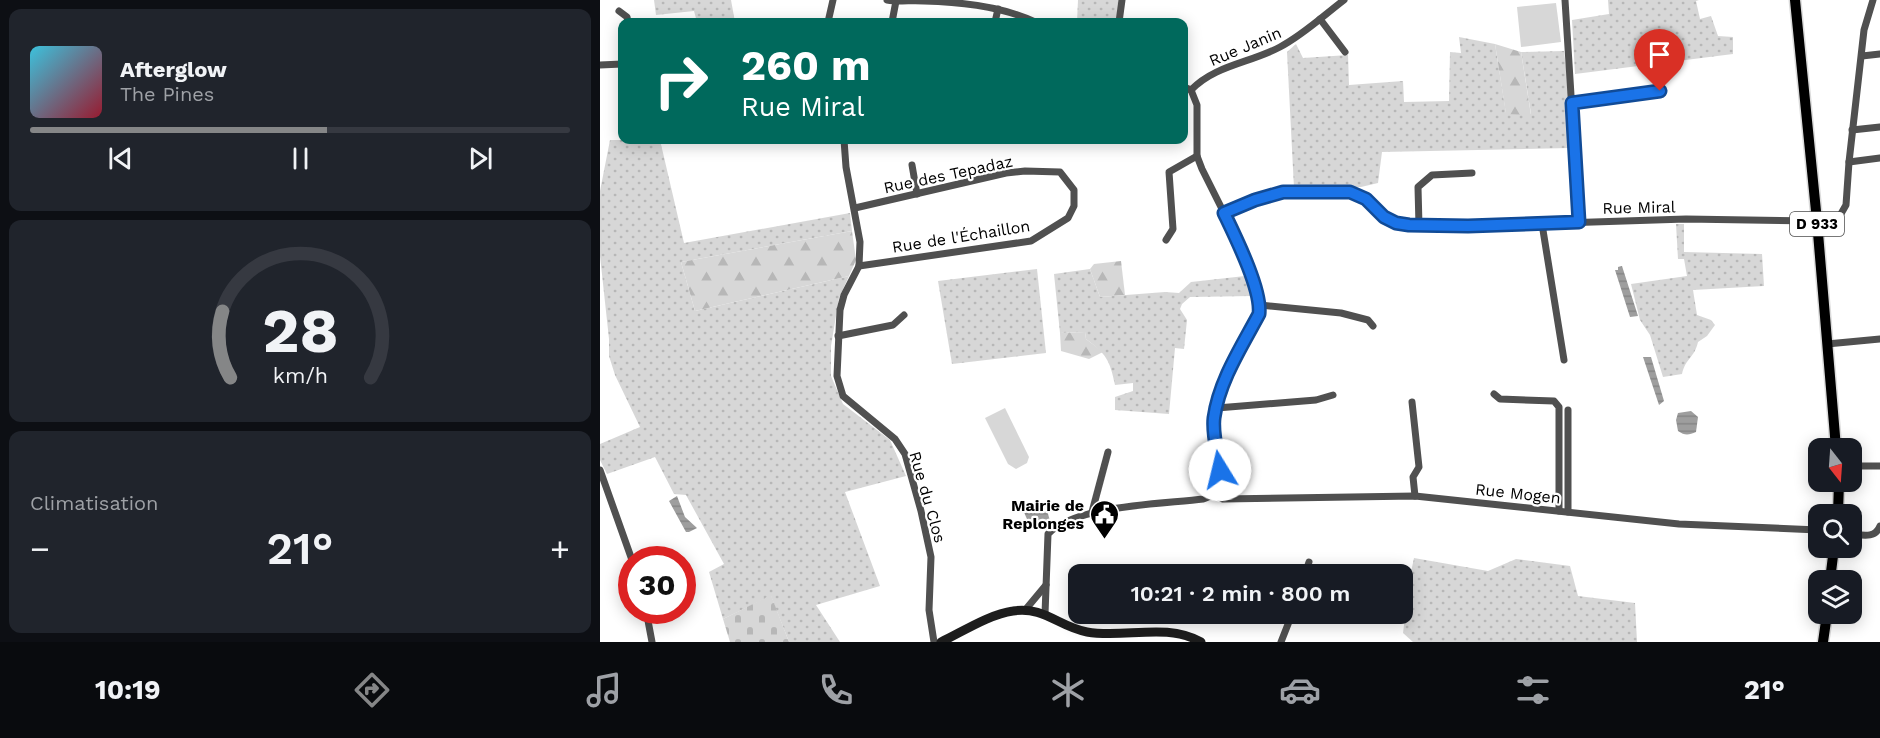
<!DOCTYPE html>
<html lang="fr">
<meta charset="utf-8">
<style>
:root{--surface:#171b24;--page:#20242c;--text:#f1f3f6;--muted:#9ea1a6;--line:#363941;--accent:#858687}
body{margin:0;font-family:"Work Sans",sans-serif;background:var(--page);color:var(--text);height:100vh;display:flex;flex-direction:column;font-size:22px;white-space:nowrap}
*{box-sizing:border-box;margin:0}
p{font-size:20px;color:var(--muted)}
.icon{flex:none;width:33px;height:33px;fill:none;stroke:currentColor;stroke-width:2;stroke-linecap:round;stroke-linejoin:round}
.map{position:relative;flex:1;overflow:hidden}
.drawer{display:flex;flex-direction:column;gap:9px;padding:9px;background:#0d0f14;width:600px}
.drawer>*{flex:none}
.top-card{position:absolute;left:18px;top:18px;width:570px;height:126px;border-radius:12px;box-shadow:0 3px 15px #0003;background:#00695c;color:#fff;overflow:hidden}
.needle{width:39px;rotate:163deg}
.fabs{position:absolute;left:1208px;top:438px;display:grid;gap:12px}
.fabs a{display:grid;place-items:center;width:54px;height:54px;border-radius:12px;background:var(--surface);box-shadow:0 3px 15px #0003;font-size:30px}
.speed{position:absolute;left:18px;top:546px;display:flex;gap:12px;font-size:30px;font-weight:700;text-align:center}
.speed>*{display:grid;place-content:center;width:78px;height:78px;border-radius:50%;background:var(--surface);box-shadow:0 3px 15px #0003;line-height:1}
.speed .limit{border:9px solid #d22;background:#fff;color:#111}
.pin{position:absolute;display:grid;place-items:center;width:51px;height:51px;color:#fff;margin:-62px -26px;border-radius:50% 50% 50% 0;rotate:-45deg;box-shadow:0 0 6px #0007}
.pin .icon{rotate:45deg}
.me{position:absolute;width:66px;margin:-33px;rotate:351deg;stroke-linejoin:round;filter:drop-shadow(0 0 4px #0008)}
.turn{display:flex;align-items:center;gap:21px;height:126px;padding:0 24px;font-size:27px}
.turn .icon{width:78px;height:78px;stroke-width:2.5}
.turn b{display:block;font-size:42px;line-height:51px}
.big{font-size:45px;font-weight:600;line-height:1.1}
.drawer .card{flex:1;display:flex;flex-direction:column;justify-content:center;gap:9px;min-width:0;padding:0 21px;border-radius:12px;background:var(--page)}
.drawer .dial{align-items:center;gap:0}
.dial svg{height:156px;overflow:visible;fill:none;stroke:var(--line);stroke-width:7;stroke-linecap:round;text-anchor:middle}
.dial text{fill:var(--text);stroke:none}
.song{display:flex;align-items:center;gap:18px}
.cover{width:72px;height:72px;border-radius:9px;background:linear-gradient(135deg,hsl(190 70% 55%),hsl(350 70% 35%))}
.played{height:6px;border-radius:3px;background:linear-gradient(90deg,var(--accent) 55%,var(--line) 55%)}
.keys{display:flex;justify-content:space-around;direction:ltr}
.heat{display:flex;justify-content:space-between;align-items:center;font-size:33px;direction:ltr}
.trip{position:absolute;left:468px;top:564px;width:345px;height:60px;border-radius:12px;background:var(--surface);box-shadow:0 3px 15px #0003;font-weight:600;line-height:60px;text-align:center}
.tabs{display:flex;height:96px;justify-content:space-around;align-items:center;background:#090b0e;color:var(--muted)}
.tabs .icon{width:42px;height:42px}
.tabs .active{color:var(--accent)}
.tabs b{font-size:27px;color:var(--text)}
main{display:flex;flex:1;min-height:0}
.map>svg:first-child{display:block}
.grass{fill:url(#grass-dots)}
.forest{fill:url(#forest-firs)}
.cemetery{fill:url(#cemetery-stones)}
.green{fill:#d7d7d7}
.water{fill:url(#water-rules)}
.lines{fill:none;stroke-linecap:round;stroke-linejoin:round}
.primary-casing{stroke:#dbdbdb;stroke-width:13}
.street{stroke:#505050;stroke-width:7}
.secondary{stroke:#1d1d1d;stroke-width:9}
.primary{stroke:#000;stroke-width:10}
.route-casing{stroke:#114b97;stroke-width:15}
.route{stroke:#1a73e8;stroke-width:10}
.labels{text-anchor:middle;stroke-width:4.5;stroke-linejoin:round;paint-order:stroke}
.shield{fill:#fff;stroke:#4c4c4c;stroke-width:1.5}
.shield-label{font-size:15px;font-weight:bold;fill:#000}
.street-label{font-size:16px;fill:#000;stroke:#fff}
.poi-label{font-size:16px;font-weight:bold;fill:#000;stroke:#fff;text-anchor:end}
</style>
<main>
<section class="drawer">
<div class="card">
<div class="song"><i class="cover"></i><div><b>Afterglow</b><p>The Pines</p></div></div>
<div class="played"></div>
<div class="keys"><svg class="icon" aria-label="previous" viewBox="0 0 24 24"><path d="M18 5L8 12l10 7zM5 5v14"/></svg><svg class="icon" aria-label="pause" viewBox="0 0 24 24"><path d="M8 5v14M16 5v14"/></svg><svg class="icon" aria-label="next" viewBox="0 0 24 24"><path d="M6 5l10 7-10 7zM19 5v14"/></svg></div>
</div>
<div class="card dial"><svg viewBox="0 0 100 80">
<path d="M14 69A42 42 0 1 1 86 69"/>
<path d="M14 69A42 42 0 0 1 10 35" stroke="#858687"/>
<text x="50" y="56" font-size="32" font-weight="700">28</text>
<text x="50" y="72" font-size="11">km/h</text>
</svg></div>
<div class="card"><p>Climatisation</p>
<div class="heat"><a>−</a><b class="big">21°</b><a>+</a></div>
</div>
</section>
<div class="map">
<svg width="1280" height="642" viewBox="0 0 1280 642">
<defs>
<pattern id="grass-dots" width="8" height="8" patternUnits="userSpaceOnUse" patternTransform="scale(1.5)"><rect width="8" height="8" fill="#d7d7d7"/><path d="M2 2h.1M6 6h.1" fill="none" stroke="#b7b7b7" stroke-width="1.8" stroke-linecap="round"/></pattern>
<pattern id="forest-firs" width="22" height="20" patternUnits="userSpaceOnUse" patternTransform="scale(1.5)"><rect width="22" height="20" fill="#d7d7d7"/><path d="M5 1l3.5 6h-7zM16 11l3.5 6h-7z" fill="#b7b7b7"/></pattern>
<pattern id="cemetery-stones" width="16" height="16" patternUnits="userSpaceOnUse" patternTransform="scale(1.5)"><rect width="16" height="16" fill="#d7d7d7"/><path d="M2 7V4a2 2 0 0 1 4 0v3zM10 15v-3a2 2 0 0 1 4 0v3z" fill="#b7b7b7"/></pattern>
<pattern id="water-rules" width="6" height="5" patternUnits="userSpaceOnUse" patternTransform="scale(1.5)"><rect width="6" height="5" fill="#9e9e9e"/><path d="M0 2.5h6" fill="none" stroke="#868686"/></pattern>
</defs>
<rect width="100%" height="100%" fill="#fff"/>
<!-- grass -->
<g class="grass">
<polygon points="54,0 131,0 135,22 97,22 94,11 56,15"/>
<polygon points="478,0 519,0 516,22 477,22"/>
<polygon points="1008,0 1099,0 1096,1 1100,19 1111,16 1118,36 1133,37 1133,54 975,74 972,20 1009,14"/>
<polygon points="859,37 895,44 906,113 931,114 921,52 964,51 968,83 970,148 782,152 778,183 761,187 694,188 687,52 696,44 703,58 748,55 749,85 803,81 804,102 849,101 850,52 861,53"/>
<polygon points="10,140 60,140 84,243 250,213 252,231 81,262 95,311 249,276 239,298 231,346 231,376 243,404 290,440 306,476 245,492 280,586 216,605 240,642 189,642 171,596 123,619 109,572 124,564 86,495 74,494 55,457 7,474 0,460 0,444 40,427 15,375 9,356 9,339 0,256 0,191"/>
<path d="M1076 224H1084V252L1162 254 1164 286 1093 290 1097 315 1111 320 1115 325 1107 336 1098 342C1094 359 1086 357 1082 374L1063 377 1050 335 1040 320 1031 284 1087 276 1084 259H1078Z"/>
<polygon points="437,269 446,353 352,364 338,281"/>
<path d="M490 269 500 297 565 292 579 293 591 282 645 276 652 296 590 297 582 304 580 309 587 320 584 349 575 348 569 414 515 410V397L533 391V383L515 385C510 360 506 354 486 339L485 332 460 333 454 274Z"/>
<polygon points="814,558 888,571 916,559 970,566 978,596 1035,603 1037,642 813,642 803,633 810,577"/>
</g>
<!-- forest -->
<g class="forest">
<polygon points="895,44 921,52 931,115 906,114"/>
<polygon points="252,231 256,260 249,276 95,311 81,262"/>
<polygon points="521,261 525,295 500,297 490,269 494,264"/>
<polygon points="485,332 486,339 503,352 489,359 461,351 460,333"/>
</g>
<!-- cemetery -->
<polygon class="cemetery" points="171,595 189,642 130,642 123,619"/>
<!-- green -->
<g class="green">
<polygon points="956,3 961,42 921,47 917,7"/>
<polygon points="405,408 429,457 427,463 416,469 408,464 385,418"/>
</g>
<!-- water -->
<g class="water">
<polygon points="1022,266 1038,316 1030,317 1015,270 1018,270 1018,267"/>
<polygon points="1051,357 1064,401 1059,405 1043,357"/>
<path d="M1091 411 1098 417 1096 432C1089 435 1085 436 1078 431L1076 420 1078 413Z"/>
<polygon points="77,496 85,517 97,528 89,532 86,532 69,501"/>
<polygon points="445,503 450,521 430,526 423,510"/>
</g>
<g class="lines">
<defs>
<g id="primary">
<polyline points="1195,0 1217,221 1236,448"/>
<polyline points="1238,514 1239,482"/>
<polyline points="1230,580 1234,548"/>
<polyline points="1223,642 1227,614"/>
</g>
</defs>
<!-- primary casing -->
<use href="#primary" class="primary-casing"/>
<!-- street -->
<g class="street">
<path d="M287 0C299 2 312 0 324 1 361 2 402 6 435 22"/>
<polyline points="965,0 979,222"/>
<polyline points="19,11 27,17 28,22"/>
<polyline points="720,19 745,52"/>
<polyline points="228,22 233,0"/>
<polyline points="292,22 296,1"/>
<polyline points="395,22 398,9"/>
<polyline points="519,22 522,0"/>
<polyline points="1262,56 1280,54"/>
<polyline points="0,65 22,64"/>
<path d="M584 87 591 90C615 65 650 63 680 47 703 35 723 16 744 0"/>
<polyline points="972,103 1060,91"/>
<polyline points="1252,130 1280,127"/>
<polyline points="244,140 246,167 260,242 259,266 244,295 240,310 237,376 243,396 295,439 305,454 321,511 331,557 329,610 334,642"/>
<polyline points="1249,162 1280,158"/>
<polyline points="312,165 317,194"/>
<polyline points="255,208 406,173 425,171 460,172 474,190 474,206 468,218 431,241 259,266"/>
<polyline points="624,213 655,200 683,192 705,191 750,192 766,199 784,217 796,223 819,226 868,226 1086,219 1217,221"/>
<polyline points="942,224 964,360"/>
<polyline points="1217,224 1238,219 1246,205 1249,162 1264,30 1273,0"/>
<polyline points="819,226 818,187 832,175 872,173"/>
<polyline points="566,240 573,229 569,172 597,156"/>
<polyline points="660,305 741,313 768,320 773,326"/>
<polyline points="238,336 293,325 304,315"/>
<polyline points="1227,344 1280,339"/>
<polyline points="894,394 900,399 954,401 959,407 959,511"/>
<polyline points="812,402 819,467 813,477 815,496"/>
<polyline points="617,408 716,400 733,395"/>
<polyline points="968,410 968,512"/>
<polyline points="1251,466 1280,466"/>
<polyline points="0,470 32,560"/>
<polyline points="615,495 623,499 815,496 1079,524 1218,530"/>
<polyline points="492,512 508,452"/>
<path d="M1251 534C1262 535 1275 539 1280 526"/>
<polyline points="705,574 709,562"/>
<polyline points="426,609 446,585"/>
<polyline points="46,610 52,642"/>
<path d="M445 614 448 534C475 505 564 504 603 499 634 492 613 444 614 421 616 388 644 343 659 314L660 305 655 285 632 229 602 169 597 156V105L591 90"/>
<polyline points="681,642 692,614"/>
</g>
<!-- secondary -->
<path class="secondary" d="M341 642C362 632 390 614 413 611 444 606 459 627 487 632 524 639 565 622 601 642"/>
<!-- primary -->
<use href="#primary" class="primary"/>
</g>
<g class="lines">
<defs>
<path id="route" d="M620 470C618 453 612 435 614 418 619 381 642 346 659 314 662 290 635 236 624 213L655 200 683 192H750L766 199 784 217 796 223 809 225 868 226 979 222 972 103 1060 91"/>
</defs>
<!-- route casing -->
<use href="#route" class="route-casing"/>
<!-- route -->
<use href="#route" class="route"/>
</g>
<!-- icons -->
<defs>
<symbol id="civic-pin" viewBox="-11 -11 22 30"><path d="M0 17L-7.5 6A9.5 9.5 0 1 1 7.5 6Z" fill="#000" stroke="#fff"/><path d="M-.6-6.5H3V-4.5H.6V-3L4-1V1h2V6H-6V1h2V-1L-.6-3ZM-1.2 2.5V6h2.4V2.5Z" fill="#fff"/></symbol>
</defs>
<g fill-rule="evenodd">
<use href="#civic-pin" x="488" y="498" width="33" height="45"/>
</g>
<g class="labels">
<!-- shield labels -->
<rect class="shield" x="1190" y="212" width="54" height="24" rx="4.5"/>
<g class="shield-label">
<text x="1217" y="229">D 933</text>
</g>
<!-- street labels -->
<g class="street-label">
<text transform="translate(645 46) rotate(-23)" y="6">Rue Janin</text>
<text transform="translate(348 174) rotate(-12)" y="6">Rue des Tepadaz</text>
<text transform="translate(1039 207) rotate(-1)" y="6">Rue Miral</text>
<text transform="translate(361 236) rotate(-9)" y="6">Rue de l'Échaillon</text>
<text transform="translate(918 493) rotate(6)" y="6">Rue Mogen</text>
<text transform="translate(328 497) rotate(74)" y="6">Rue du Clos</text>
</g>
<!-- poi labels -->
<g class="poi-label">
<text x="484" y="511">Mairie de<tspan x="484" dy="18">Replonges</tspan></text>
</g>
</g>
</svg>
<div class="fabs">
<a><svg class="needle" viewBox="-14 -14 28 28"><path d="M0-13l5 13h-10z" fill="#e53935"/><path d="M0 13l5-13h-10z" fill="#9ea1a6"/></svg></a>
<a><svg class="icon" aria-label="search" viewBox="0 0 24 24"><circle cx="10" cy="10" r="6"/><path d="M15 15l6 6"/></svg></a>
<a><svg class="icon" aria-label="layers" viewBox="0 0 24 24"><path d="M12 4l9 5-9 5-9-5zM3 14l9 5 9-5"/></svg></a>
</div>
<div class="speed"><div class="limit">30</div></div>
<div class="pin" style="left:1060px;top:91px;background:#d93025"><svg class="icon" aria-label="arrive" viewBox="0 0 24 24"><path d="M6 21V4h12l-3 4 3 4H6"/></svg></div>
<svg class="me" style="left:620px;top:470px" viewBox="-20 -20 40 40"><circle r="19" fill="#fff"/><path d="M0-13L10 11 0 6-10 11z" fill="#1a73e8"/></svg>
<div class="trip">10:21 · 2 min · 800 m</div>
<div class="top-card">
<div class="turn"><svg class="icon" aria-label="right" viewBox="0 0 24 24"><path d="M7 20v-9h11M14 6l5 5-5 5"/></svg><div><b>260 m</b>Rue Miral</div></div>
</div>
</div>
</main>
<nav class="tabs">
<b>10:19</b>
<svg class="icon active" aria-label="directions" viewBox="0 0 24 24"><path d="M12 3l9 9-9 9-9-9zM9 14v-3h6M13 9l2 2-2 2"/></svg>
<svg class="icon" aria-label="music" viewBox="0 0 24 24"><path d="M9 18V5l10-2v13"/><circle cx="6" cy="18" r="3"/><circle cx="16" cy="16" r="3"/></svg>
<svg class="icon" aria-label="phone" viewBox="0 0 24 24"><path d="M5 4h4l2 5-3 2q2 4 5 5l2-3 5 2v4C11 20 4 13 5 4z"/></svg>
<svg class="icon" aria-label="climate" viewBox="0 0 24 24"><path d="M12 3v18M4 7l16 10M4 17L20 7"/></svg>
<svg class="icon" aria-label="car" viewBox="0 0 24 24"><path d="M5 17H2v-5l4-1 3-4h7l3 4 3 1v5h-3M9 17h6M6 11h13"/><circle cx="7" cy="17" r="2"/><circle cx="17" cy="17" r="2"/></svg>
<svg class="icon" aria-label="filters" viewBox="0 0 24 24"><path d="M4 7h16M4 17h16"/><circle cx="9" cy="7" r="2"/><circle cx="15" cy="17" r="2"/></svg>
<b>21°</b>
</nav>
